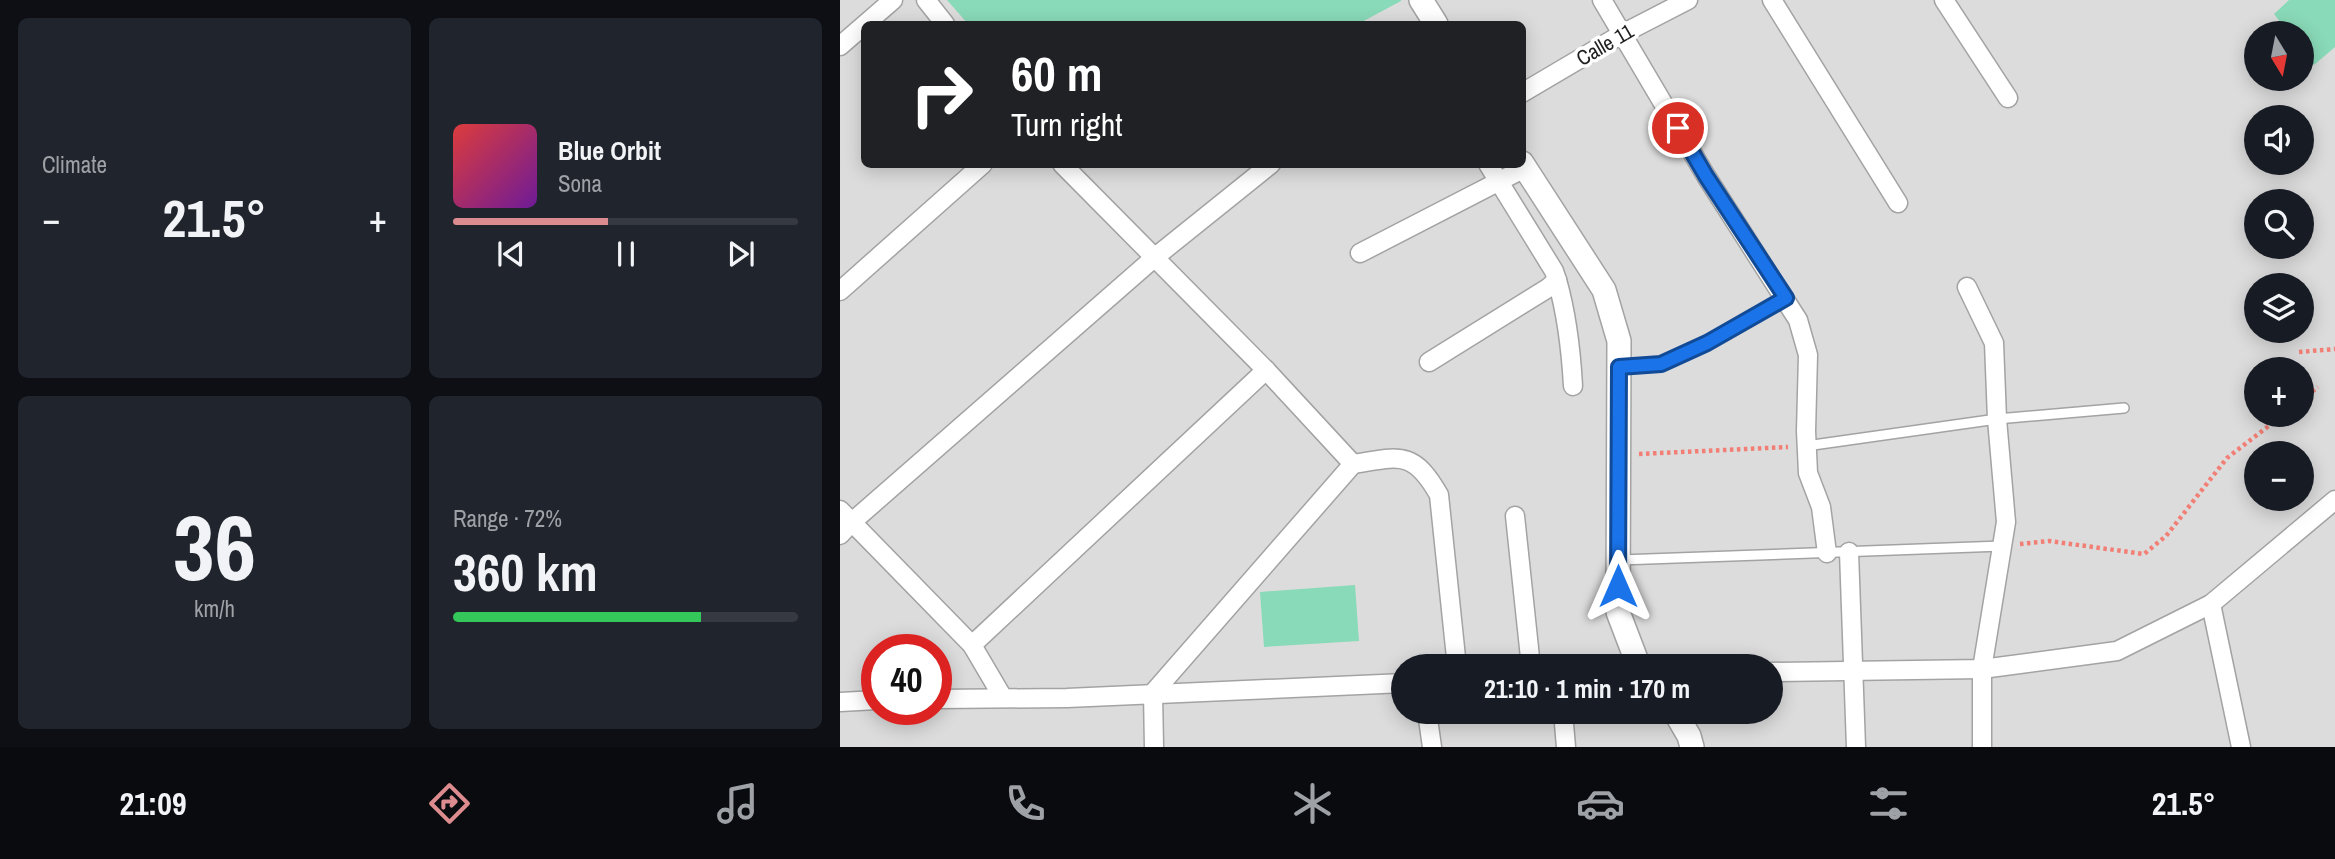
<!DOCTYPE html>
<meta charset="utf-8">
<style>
:root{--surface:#171b24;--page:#20242c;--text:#f1f3f6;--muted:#9ea1a6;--line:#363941;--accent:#dc8b8e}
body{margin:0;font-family:"Archivo Narrow",sans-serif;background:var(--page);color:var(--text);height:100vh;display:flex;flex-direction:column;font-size:26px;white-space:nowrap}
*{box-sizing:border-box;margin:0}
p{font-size:23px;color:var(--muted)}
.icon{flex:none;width:38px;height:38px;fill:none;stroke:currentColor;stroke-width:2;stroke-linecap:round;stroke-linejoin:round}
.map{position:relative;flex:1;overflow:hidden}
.side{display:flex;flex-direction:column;gap:18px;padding:18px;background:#0d0f14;width:840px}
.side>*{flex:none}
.top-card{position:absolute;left:21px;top:21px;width:665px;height:147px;border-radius:10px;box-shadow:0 4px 18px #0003;background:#202124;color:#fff;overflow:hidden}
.needle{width:46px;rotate:170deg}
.fabs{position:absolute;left:1404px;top:21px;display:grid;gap:14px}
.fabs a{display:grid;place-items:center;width:70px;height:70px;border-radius:50%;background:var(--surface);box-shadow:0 4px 18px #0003;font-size:35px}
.speed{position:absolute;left:21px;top:634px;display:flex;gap:14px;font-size:35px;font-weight:700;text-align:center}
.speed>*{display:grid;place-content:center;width:91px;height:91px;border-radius:50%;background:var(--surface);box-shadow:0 4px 18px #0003;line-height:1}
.speed .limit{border:10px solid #d22;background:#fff;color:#111}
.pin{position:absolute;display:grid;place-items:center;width:60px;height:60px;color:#fff;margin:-30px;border:4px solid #fff;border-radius:50%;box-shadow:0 2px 7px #0007}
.me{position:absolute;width:77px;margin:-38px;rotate:0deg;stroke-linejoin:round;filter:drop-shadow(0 0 5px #0008)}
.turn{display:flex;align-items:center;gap:24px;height:147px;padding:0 35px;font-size:32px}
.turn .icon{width:91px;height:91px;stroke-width:2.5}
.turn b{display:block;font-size:49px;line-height:60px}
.big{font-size:52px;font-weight:800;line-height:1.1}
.side .widget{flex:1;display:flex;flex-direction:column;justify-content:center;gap:10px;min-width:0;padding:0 24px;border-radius:10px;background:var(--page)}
.side .dial{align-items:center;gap:0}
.dial b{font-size:91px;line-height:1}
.song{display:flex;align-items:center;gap:21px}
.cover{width:84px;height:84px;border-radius:10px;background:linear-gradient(135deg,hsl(0 70% 55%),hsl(280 70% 35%))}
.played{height:7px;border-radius:4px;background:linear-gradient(90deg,var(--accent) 45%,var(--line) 45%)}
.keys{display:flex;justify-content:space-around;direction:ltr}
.heat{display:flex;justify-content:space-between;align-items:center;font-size:38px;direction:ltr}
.charge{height:10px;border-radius:5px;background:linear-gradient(90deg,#34c759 72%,var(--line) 0)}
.side .tiles{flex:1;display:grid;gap:18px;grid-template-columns:repeat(2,1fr)}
.trip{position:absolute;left:551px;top:654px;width:392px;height:70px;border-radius:35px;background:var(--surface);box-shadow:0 4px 18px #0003;font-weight:800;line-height:70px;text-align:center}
.tab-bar{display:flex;height:112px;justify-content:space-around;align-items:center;background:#090b0e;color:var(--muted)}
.tab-bar .icon{width:49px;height:49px}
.tab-bar .current{color:var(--accent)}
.tab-bar b{font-size:32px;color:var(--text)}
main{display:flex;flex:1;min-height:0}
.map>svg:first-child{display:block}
.residential{fill:#dddcdc;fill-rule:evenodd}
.pitch{fill:#89dab9}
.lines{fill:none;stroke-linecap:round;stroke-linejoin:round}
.service-casing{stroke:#a3a3a3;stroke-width:12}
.minor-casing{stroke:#a3a3a3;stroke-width:21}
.tertiary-casing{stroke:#a3a3a3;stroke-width:26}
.path{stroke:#f27f75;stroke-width:4.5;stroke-dasharray:3.5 3.5;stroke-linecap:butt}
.service{stroke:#fff;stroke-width:9}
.minor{stroke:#fff;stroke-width:18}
.tertiary{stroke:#fff;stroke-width:23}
.route-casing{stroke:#114b97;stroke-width:18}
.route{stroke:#1a73e8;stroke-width:12}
.labels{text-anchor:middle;stroke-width:7;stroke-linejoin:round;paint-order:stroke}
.street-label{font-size:21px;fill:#1f1f1f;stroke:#fff}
</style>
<main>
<section class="side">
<div class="tiles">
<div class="widget"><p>Climate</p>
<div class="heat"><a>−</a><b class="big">21.5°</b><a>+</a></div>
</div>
<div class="widget">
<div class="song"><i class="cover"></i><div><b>Blue Orbit</b><p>Sona</p></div></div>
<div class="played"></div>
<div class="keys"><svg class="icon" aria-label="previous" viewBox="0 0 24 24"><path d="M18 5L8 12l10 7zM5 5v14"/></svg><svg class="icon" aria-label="pause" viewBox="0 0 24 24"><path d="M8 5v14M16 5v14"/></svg><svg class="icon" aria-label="next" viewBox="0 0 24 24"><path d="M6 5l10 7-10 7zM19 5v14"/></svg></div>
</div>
<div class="widget dial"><b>36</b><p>km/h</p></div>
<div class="widget"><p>Range · 72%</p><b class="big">360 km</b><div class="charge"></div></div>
</div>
</section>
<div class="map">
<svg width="1495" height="747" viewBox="0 0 1495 747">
<rect width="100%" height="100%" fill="#efece6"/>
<!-- residential -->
<path class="residential" d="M0 0H1495V747H0ZM24 24H682V164H24ZM1416 33H1461V79H1416ZM1416 117H1461V163H1416ZM1416 201H1461V247H1416ZM1416 285H1461V331H1416ZM1416 369H1461V415H1416ZM1416 453H1461V499H1416ZM37 649H96V709H37ZM564 667H931V712H564Z"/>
<!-- pitch -->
<g class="pitch">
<polygon points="107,0 561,0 561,1 518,24 128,24"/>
<polygon points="1449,0 1495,0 1495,47 1474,65 1461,49 1461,33 1449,33 1434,14"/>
<polygon points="515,585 519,641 424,647 420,592"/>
</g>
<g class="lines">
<defs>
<g id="service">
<polyline points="781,367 821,364 867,343 946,298"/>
<polyline points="966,446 1157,419 1284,408"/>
<polyline points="780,560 1162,546"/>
</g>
<g id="minor">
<polyline points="86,0 105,24"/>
<polyline points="762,0 866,176 958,320 968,355 966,431 968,473 981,507 987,553"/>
<polyline points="932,0 1058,203"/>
<polyline points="1104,0 1168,98"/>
<polyline points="0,46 53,0"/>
<polyline points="682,93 782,34 848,0"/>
<polyline points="222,164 426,370 513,464 313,693 314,747"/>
<polyline points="520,253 685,168"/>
<path d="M717 280C727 315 731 350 733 386"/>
<polyline points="1127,287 1154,343 1157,419 1166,522 1142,669 1142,747"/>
<polyline points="0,291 143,164"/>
<polyline points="589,362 708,288 717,280 714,271 648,164"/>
<path d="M513 464C559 457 573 449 599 495L617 667"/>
<polyline points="0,510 132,645 162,696"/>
<polyline points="675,516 691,667"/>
<polyline points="0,535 12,522 314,258 431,164"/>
<polyline points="1009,552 1016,747"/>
<polyline points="1371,604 1401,747"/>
<polyline points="132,645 426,370"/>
<polyline points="931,672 1142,669 1277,651 1371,604 1495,500"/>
<polyline points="96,699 227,698 564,683"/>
<polyline points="0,702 37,700"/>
<polyline points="587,712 592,747"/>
<polyline points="723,712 726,747"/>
</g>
<g id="tertiary">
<polyline points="581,0 596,24"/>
<polyline points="682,163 764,290 779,341 778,612 799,667"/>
<polyline points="835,712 849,736 852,747"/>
</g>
</defs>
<!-- service casing -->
<use href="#service" class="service-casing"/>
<!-- minor casing -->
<use href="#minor" class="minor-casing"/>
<!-- tertiary casing -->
<use href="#tertiary" class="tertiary-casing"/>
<!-- path -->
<g class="path">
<polyline points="1459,352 1495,349"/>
<polyline points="1461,400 1478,387"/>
<polyline points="799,454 948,447"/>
<polyline points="1180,544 1209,541 1304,554 1326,536 1387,458 1443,415"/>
</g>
<!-- service -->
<use href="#service" class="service"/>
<!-- minor -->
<use href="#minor" class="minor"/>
<!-- tertiary -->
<use href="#tertiary" class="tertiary"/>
</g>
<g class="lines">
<defs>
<polyline id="route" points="778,586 779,367 821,364 867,343 946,298 866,176 838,128"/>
</defs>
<!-- route casing -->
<use href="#route" class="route-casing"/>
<!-- route -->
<use href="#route" class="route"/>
</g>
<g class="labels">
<!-- street labels -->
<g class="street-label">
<text transform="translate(765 45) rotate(-30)" y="7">Calle 11</text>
</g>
</g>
</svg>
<div class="fabs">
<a><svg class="needle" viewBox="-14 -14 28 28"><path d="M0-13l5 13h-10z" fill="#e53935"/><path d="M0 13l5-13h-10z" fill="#9ea1a6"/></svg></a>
<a><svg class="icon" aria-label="sound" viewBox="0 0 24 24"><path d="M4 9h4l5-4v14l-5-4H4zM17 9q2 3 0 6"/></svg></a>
<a><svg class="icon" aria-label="search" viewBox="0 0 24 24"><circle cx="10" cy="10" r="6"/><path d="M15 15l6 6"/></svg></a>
<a><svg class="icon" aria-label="layers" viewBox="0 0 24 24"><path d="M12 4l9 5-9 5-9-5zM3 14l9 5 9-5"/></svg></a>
<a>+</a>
<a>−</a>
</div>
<div class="speed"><div class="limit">40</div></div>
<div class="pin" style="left:838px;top:128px;background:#d93025"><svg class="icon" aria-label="arrive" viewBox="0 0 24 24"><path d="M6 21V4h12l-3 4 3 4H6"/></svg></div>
<svg class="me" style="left:778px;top:586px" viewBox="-20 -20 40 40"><path d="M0-17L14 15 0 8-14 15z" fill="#1a73e8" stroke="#fff" stroke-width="4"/></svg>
<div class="trip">21:10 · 1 min · 170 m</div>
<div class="top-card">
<div class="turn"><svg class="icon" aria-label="right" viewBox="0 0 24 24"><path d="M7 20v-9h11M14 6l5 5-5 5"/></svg><div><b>60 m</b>Turn right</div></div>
</div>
</div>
</main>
<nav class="tab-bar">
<b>21:09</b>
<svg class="icon current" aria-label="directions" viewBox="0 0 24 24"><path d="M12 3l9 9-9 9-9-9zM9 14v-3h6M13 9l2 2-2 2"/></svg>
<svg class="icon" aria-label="music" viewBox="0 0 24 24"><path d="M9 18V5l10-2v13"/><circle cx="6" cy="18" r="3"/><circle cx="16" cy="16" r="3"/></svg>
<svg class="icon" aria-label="phone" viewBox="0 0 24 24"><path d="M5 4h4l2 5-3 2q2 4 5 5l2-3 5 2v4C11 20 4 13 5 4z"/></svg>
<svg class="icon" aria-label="climate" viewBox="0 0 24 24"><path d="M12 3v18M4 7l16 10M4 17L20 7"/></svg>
<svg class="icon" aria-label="car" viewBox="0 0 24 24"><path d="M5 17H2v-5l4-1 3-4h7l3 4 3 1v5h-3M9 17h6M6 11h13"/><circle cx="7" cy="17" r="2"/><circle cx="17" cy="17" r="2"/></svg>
<svg class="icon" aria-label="filters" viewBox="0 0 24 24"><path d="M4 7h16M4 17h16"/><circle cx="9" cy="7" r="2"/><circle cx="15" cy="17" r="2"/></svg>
<b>21.5°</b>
</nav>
